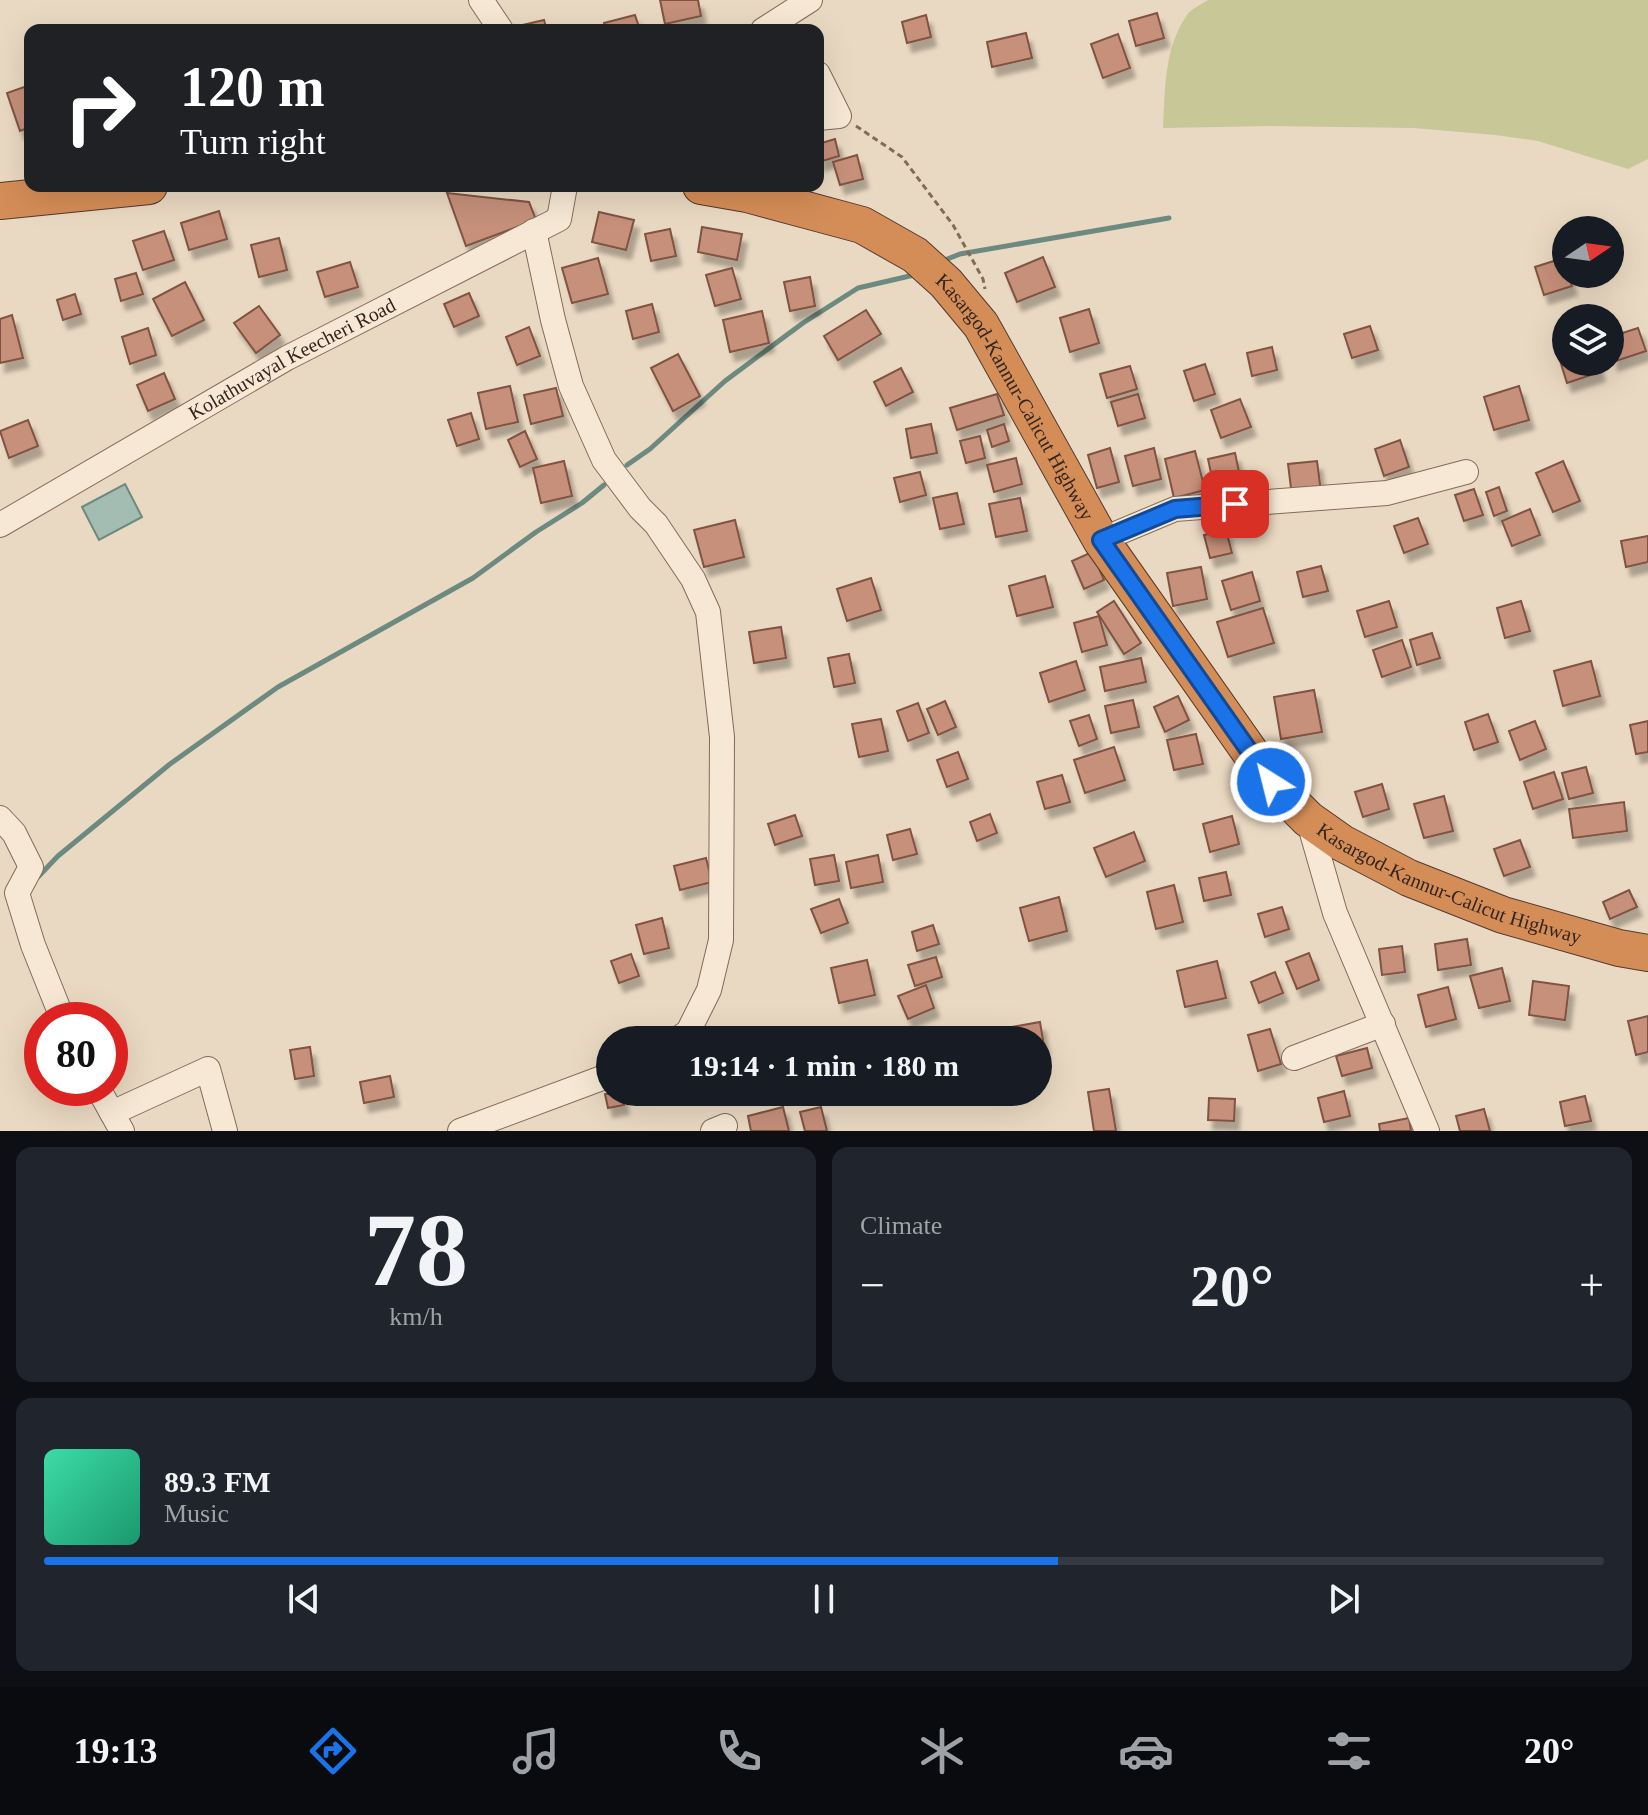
<!DOCTYPE html>
<meta charset="utf-8">
<style>
:root{--surface:#171b24;--page:#20242c;--text:#f1f3f6;--muted:#9ea1a6;--line:#363941;--accent:#1a73e8}
body{margin:0;font-family:"Times New Roman",serif;background:var(--page);color:var(--text);height:100vh;display:flex;flex-direction:column;font-size:30px;white-space:nowrap}
*{box-sizing:border-box;margin:0}
p{font-size:26px;color:var(--muted)}
.icon{flex:none;width:44px;height:44px;fill:none;stroke:currentColor;stroke-width:2;stroke-linecap:round;stroke-linejoin:round}
.map{position:relative;height:1131px;overflow:hidden}
.drawer{display:flex;flex-direction:column;gap:16px;padding:16px;background:#0d0f14;flex:1}
.drawer>*{flex:none}
.top-card{position:absolute;left:24px;top:24px;width:800px;height:168px;border-radius:16px;box-shadow:0 8px 32px #0002;background:#202124;color:#fff;overflow:hidden}
.needle{width:52px;rotate:77deg}
.buttons{position:absolute;left:1552px;top:216px;display:grid;gap:16px}
.buttons a{display:grid;place-items:center;width:72px;height:72px;border-radius:50%;background:var(--surface);box-shadow:0 8px 32px #0002;font-size:40px}
.speed{position:absolute;left:24px;top:1002px;display:flex;gap:16px;font-size:40px;font-weight:700;text-align:center}
.speed>*{display:grid;place-content:center;width:104px;height:104px;border-radius:50%;background:var(--surface);box-shadow:0 8px 32px #0002;line-height:1}
.speed .limit{border:12px solid #d22;background:#fff;color:#111}
.pin{position:absolute;display:grid;place-items:center;width:68px;height:68px;color:#fff;margin:-34px;border-radius:16px;box-shadow:0 4px 12px #0006}
.me{position:absolute;width:88px;margin:-44px;rotate:324deg;stroke-linejoin:round;filter:drop-shadow(0 0 6px #0008)}
.turn{display:flex;align-items:center;gap:28px;height:168px;padding:0 24px;font-size:36px}
.turn .icon{width:104px;height:104px;stroke-width:2.5}
.turn b{display:block;font-size:56px;line-height:68px}
.big{font-size:60px;font-weight:600;line-height:1.1}
.drawer .tile{flex:1;display:flex;flex-direction:column;justify-content:center;gap:12px;min-width:0;padding:0 28px;border-radius:16px;background:var(--page)}
.drawer .dial{align-items:center;gap:0}
.dial b{font-size:104px;line-height:1}
.song{display:flex;align-items:center;gap:24px}
.cover{width:96px;height:96px;border-radius:12px;background:linear-gradient(135deg,hsl(160 70% 55%),hsl(160 70% 35%))}
.played{height:8px;border-radius:4px;background:linear-gradient(90deg,var(--accent) 65%,var(--line) 65%)}
.keys{display:flex;justify-content:space-around;direction:ltr}
.heat{display:flex;justify-content:space-between;align-items:center;font-size:44px;direction:ltr}
.drawer .tiles{flex:1;display:grid;gap:16px;grid-template-columns:1fr 1fr}
.tile:last-child{grid-column:span 2}
.trip{position:absolute;left:596px;top:1026px;width:456px;height:80px;border-radius:40px;background:var(--surface);box-shadow:0 8px 32px #0002;font-weight:600;line-height:80px;text-align:center}
.dock{display:flex;height:128px;justify-content:space-around;align-items:center;background:#090b0e;color:var(--muted)}
.dock .icon{width:56px;height:56px}
.dock .on{color:var(--accent)}
.dock b{font-size:36px;color:var(--text)}
.map>svg:first-child{display:block}
.green{fill:#c8c797}
.water{fill:#a4bdb2;stroke:#6c8a7f;stroke-width:2}
.lines{fill:none;stroke-linecap:round;stroke-linejoin:round}
.stream{stroke:#6c8a7f;stroke-width:5}
.building{fill:#c6907a;stroke:#805342;stroke-width:2;filter:url(#shadow)}
.minor-casing{stroke:#836b5a;stroke-width:26}
.highway-casing{stroke:#513a2e;stroke-width:38}
.path{stroke:#836b5a;stroke-width:3;stroke-dasharray:6 4;stroke-linecap:butt}
.minor{stroke:#f6e8d4;stroke-width:24}
.highway{stroke:#d58d57;stroke-width:36}
.route-casing{stroke:#114b97;stroke-width:20}
.route{stroke:#1a73e8;stroke-width:14}
.labels{text-anchor:middle;stroke-width:8;stroke-linejoin:round;paint-order:stroke}
.street-label{font-size:20px;fill:#34251e;stroke:#f2e4d1}
</style>
<div class="map">
<svg width="1648" height="1131" viewBox="0 0 1648 1131">
<defs>
<filter id="shadow"><feDropShadow dx="5" dy="9" stdDeviation="2" flood-color="#0004"/></filter>
</defs>
<rect width="100%" height="100%" fill="#ead9c2"/>
<!-- green -->
<path class="green" d="M1208 0H1648V159L1628 169 1538 141 1495 135 1414 128 1270 126 1163 128C1165 91 1164 47 1187 15 1192 8 1202 4 1208 0Z"/>
<!-- water -->
<polygon class="water" points="125,484 142,517 99,540 82,507"/>
<g class="lines">
<!-- stream -->
<g class="stream">
<polyline points="945,260 960,254 1169,218"/>
<polyline points="627,465 650,449 725,381 803,323 858,288 914,275"/>
<polyline points="38,877 58,856 170,764 278,687 473,578 536,532 582,503 604,485"/>
</g>
</g>
<!-- building -->
<g class="building">
<polygon points="660,0 698,0 701,16 665,24"/>
<polygon points="1157,13 1164,38 1136,46 1129,21"/>
<polygon points="635,15 640,30 606,30 604,23"/>
<polygon points="926,15 931,37 907,43 902,22"/>
<polygon points="544,20 547,30 515,30 514,27"/>
<polygon points="1026,33 1032,58 992,67 987,42"/>
<polygon points="1118,34 1130,68 1103,78 1091,44"/>
<polygon points="30,85 30,127 20,131 7,93"/>
<polygon points="835,139 839,156 819,162 818,144"/>
<polygon points="857,155 863,179 840,185 833,162"/>
<polygon points="447,193 529,202 536,220 466,246"/>
<polygon points="219,211 227,239 189,250 181,223"/>
<polygon points="599,212 634,220 626,250 592,242"/>
<polygon points="702,227 742,234 737,260 698,252"/>
<polygon points="670,229 676,256 651,261 645,234"/>
<polygon points="164,231 174,260 143,270 133,241"/>
<polygon points="279,238 287,270 259,277 251,245"/>
<polygon points="1043,257 1055,287 1017,302 1005,273"/>
<polygon points="598,258 608,294 572,303 562,268"/>
<polygon points="1563,258 1566,274 1568,274 1572,286 1544,295 1535,267"/>
<polygon points="350,262 358,287 325,297 317,272"/>
<polygon points="732,268 741,299 715,306 706,275"/>
<polygon points="136,273 143,294 121,301 115,279"/>
<polygon points="810,277 815,306 790,311 784,282"/>
<polygon points="185,282 204,320 172,336 153,299"/>
<polygon points="469,293 479,316 454,327 444,304"/>
<polygon points="75,294 81,314 63,320 57,300"/>
<polygon points="652,304 659,332 633,339 626,311"/>
<polygon points="259,306 280,335 256,353 234,323"/>
<polygon points="1089,309 1099,343 1070,352 1060,318"/>
<polygon points="866,310 881,334 838,360 824,336"/>
<polygon points="762,311 769,343 730,352 723,320"/>
<polygon points="12,315 23,358 0,363 0,319"/>
<polygon points="1370,326 1378,350 1352,358 1344,334"/>
<polygon points="529,327 540,356 517,365 506,337"/>
<polygon points="148,328 156,355 130,364 122,337"/>
<polygon points="1638,328 1646,351 1613,362 1610,337"/>
<polygon points="1272,347 1277,370 1252,376 1247,353"/>
<polygon points="1566,348 1566,362 1597,362 1600,372 1567,383 1557,351"/>
<polygon points="678,354 700,396 673,411 651,368"/>
<polygon points="1205,364 1215,394 1194,401 1184,371"/>
<polygon points="1130,366 1137,389 1107,398 1100,374"/>
<polygon points="901,368 913,392 886,406 874,382"/>
<polygon points="164,373 175,399 148,411 137,385"/>
<polygon points="510,386 518,422 486,429 478,393"/>
<polygon points="1519,386 1529,420 1494,430 1484,397"/>
<polygon points="556,388 563,416 531,424 524,395"/>
<polygon points="997,394 1004,415 957,430 950,408"/>
<polygon points="1138,394 1145,418 1118,426 1111,402"/>
<polygon points="1240,399 1251,427 1221,438 1211,410"/>
<polygon points="471,413 479,439 457,446 448,420"/>
<polygon points="28,420 38,446 9,458 0,431"/>
<polygon points="931,424 937,453 911,458 906,429"/>
<polygon points="1004,424 1009,441 992,447 987,430"/>
<polygon points="525,431 537,459 520,467 508,440"/>
<polygon points="980,436 985,458 966,463 960,441"/>
<polygon points="1400,440 1409,467 1384,476 1375,449"/>
<polygon points="1110,448 1119,482 1097,488 1088,455"/>
<polygon points="1154,448 1161,479 1133,486 1125,456"/>
<polygon points="1195,451 1205,490 1174,498 1165,459"/>
<polygon points="1235,453 1242,486 1215,492 1208,459"/>
<polygon points="1016,458 1022,484 994,492 987,465"/>
<polygon points="564,461 572,496 541,503 533,468"/>
<polygon points="1317,461 1321,492 1292,496 1288,464"/>
<polygon points="1563,461 1580,501 1553,512 1536,473"/>
<polygon points="920,472 926,495 900,502 894,478"/>
<polygon points="1499,487 1507,511 1494,516 1486,492"/>
<polygon points="1474,489 1483,515 1464,521 1455,495"/>
<polygon points="957,493 964,524 940,529 933,498"/>
<polygon points="1020,498 1027,531 996,537 989,504"/>
<polygon points="1530,509 1540,535 1512,546 1502,521"/>
<polygon points="1418,518 1428,544 1404,553 1394,526"/>
<polygon points="735,520 744,557 704,567 694,530"/>
<polygon points="1226,530 1232,553 1210,558 1204,535"/>
<polygon points="1648,536 1648,562 1626,567 1621,541"/>
<polygon points="1092,552 1104,580 1084,589 1072,561"/>
<polygon points="1321,566 1328,591 1303,597 1297,572"/>
<polygon points="1201,567 1207,599 1173,606 1167,573"/>
<polygon points="1252,572 1260,601 1231,610 1222,581"/>
<polygon points="1045,576 1053,607 1017,616 1009,586"/>
<polygon points="871,578 881,610 847,621 837,589"/>
<polygon points="1114,601 1141,643 1124,654 1097,612"/>
<polygon points="1389,601 1397,627 1365,637 1357,611"/>
<polygon points="1521,601 1530,631 1505,638 1497,608"/>
<polygon points="1263,608 1274,643 1228,657 1217,622"/>
<polygon points="1099,616 1107,645 1082,652 1074,623"/>
<polygon points="781,627 786,658 754,663 749,632"/>
<polygon points="1432,633 1440,658 1417,665 1410,640"/>
<polygon points="1402,640 1411,667 1382,677 1373,650"/>
<polygon points="849,654 855,683 834,687 828,658"/>
<polygon points="1141,658 1146,682 1105,691 1100,667"/>
<polygon points="1076,661 1085,690 1049,702 1040,673"/>
<polygon points="1591,661 1600,696 1563,706 1554,671"/>
<polygon points="1314,690 1322,732 1281,739 1274,697"/>
<polygon points="1178,696 1189,720 1165,732 1154,707"/>
<polygon points="1133,700 1139,727 1111,733 1105,706"/>
<polygon points="945,701 956,727 938,735 927,709"/>
<polygon points="918,703 929,733 908,741 897,711"/>
<polygon points="1488,714 1498,742 1474,750 1465,722"/>
<polygon points="1089,715 1097,739 1079,746 1070,721"/>
<polygon points="881,719 888,751 859,757 852,724"/>
<polygon points="1535,721 1546,749 1520,760 1509,731"/>
<polygon points="1648,721 1648,752 1636,754 1630,725"/>
<polygon points="1196,734 1203,764 1174,770 1167,740"/>
<polygon points="1114,747 1125,780 1085,793 1074,760"/>
<polygon points="958,752 968,779 947,787 937,760"/>
<polygon points="1586,767 1593,793 1569,799 1562,773"/>
<polygon points="1554,772 1563,799 1533,809 1524,782"/>
<polygon points="1062,775 1070,802 1045,809 1037,782"/>
<polygon points="1382,784 1389,809 1363,817 1355,792"/>
<polygon points="1444,796 1453,831 1424,838 1414,804"/>
<polygon points="1624,802 1627,831 1573,838 1569,809"/>
<polygon points="990,814 997,833 977,841 970,822"/>
<polygon points="795,815 802,836 775,845 768,824"/>
<polygon points="1232,816 1239,844 1210,852 1203,824"/>
<polygon points="910,829 917,854 893,860 887,835"/>
<polygon points="1134,832 1145,861 1106,877 1094,848"/>
<polygon points="1520,840 1530,867 1504,876 1494,849"/>
<polygon points="834,855 839,881 815,885 810,859"/>
<polygon points="878,855 883,882 851,888 846,862"/>
<polygon points="706,858 712,882 680,890 674,866"/>
<polygon points="1226,872 1231,895 1204,901 1199,878"/>
<polygon points="1174,885 1183,922 1156,929 1147,892"/>
<polygon points="1629,890 1637,907 1610,919 1603,902"/>
<polygon points="1059,897 1067,931 1029,941 1020,908"/>
<polygon points="839,899 848,923 821,933 811,909"/>
<polygon points="1282,907 1289,929 1265,937 1258,914"/>
<polygon points="662,918 669,948 644,954 636,925"/>
<polygon points="933,925 939,944 917,951 912,932"/>
<polygon points="1467,939 1471,965 1438,970 1435,944"/>
<polygon points="1402,946 1405,972 1382,975 1379,949"/>
<polygon points="1309,953 1319,980 1297,989 1286,962"/>
<polygon points="631,954 639,976 619,983 611,961"/>
<polygon points="936,957 942,977 915,986 908,965"/>
<polygon points="867,960 875,995 839,1003 831,968"/>
<polygon points="1217,961 1226,998 1185,1007 1177,971"/>
<polygon points="1502,968 1510,1001 1479,1008 1470,976"/>
<polygon points="1275,972 1283,993 1259,1003 1251,982"/>
<polygon points="1533,981 1569,986 1565,1020 1529,1015"/>
<polygon points="926,985 934,1008 908,1019 898,996"/>
<polygon points="1448,987 1456,1019 1426,1027 1418,995"/>
<polygon points="1648,1016 1648,1052 1636,1055 1628,1021"/>
<polygon points="1040,1022 1044,1046 1038,1047 1038,1040 1008,1040 1006,1028"/>
<polygon points="1270,1029 1281,1064 1258,1071 1248,1035"/>
<polygon points="310,1047 314,1076 295,1079 290,1050"/>
<polygon points="1367,1048 1372,1068 1342,1076 1336,1056"/>
<polygon points="390,1076 394,1097 364,1103 360,1082"/>
<polygon points="1109,1089 1116,1131 1094,1131 1088,1092"/>
<polygon points="1344,1091 1350,1116 1324,1122 1318,1098"/>
<polygon points="621,1092 624,1105 608,1108 605,1094"/>
<polygon points="1585,1096 1591,1121 1565,1126 1560,1102"/>
<polygon points="1209,1098 1235,1099 1234,1121 1208,1120"/>
<polygon points="783,1107 789,1131 751,1131 748,1116"/>
<polygon points="821,1107 827,1131 805,1131 800,1112"/>
<polygon points="1484,1109 1490,1131 1460,1131 1456,1116"/>
<polygon points="1409,1118 1411,1131 1380,1131 1379,1124"/>
</g>
<g class="lines">
<defs>
<g id="minor">
<polyline points="481,0 501,30"/>
<polyline points="763,30 810,0"/>
<polyline points="818,74 839,116 818,118"/>
<polyline points="534,231 553,320 571,386 604,460 640,508 656,524 693,579 708,612 722,737 721,940 709,990 688,1032 676,1040"/>
<path id="s1" d="M0 525 287 358 559 219 565 186"/>
<polyline points="1101,540 1175,509 1387,493 1466,472"/>
<polyline points="0,818 14,833 31,867 17,893 33,945 63,1020"/>
<polyline points="1308,819 1335,913 1427,1131"/>
<polyline points="1294,1058 1383,1024"/>
<polyline points="98,1088 122,1131"/>
<polyline points="112,1113 208,1069 225,1131"/>
<polyline points="460,1131 610,1075"/>
<polyline points="713,1131 725,1126"/>
</g>
<g id="highway">
<path id="s2" d="M701 186 747 194 862 225 915 255 946 283 981 325 1101 540 1271 782 1308 819 1342 843 1409 878 1503 915 1619 948 1648 953"/>
<polyline points="0,201 149,186"/>
</g>
</defs>
<!-- minor casing -->
<use href="#minor" class="minor-casing"/>
<!-- highway casing -->
<use href="#highway" class="highway-casing"/>
<!-- path -->
<polyline class="path" points="856,126 902,157 953,225 983,279 985,289"/>
<!-- minor -->
<use href="#minor" class="minor"/>
<!-- highway -->
<use href="#highway" class="highway"/>
</g>
<g class="lines">
<defs>
<polyline id="route" points="1235,504 1175,509 1101,540 1271,782"/>
</defs>
<!-- route casing -->
<use href="#route" class="route-casing"/>
<!-- route -->
<use href="#route" class="route"/>
</g>
<g class="labels">
<!-- street labels -->
<g class="street-label">
<text dy="7" stroke="none"><textPath href="#s1" startOffset="336">Kolathuvayal Keecheri Road</textPath></text>
<text dy="7" stroke="none"><textPath href="#s2" startOffset="402">Kasargod-Kannur-Calicut Highway</textPath></text>
<text dy="7" stroke="none"><textPath href="#s2" startOffset="1074">Kasargod-Kannur-Calicut Highway</textPath></text>
</g>
</g>
</svg>
<div class="buttons">
<a><svg class="needle" viewBox="-14 -14 28 28"><path d="M0-13l5 13h-10z" fill="#e53935"/><path d="M0 13l5-13h-10z" fill="#9ea1a6"/></svg></a>
<a><svg class="icon" aria-label="layers" viewBox="0 0 24 24"><path d="M12 4l9 5-9 5-9-5zM3 14l9 5 9-5"/></svg></a>
</div>
<div class="speed"><div class="limit">80</div></div>
<div class="pin" style="left:1235px;top:504px;background:#d93025"><svg class="icon" aria-label="arrive" viewBox="0 0 24 24"><path d="M6 21V4h12l-3 4 3 4H6"/></svg></div>
<svg class="me" style="left:1271px;top:782px" viewBox="-20 -20 40 40"><circle r="17" fill="#1a73e8" stroke="#fff" stroke-width="3"/><path d="M0-11L8 9 0 5-8 9z" fill="#fff"/></svg>
<div class="trip">19:14 · 1 min · 180 m</div>
<div class="top-card">
<div class="turn"><svg class="icon" aria-label="right" viewBox="0 0 24 24"><path d="M7 20v-9h11M14 6l5 5-5 5"/></svg><div><b>120 m</b>Turn right</div></div>
</div>
</div>
<section class="drawer">
<div class="tiles">
<div class="tile dial"><b>78</b><p>km/h</p></div>
<div class="tile"><p>Climate</p>
<div class="heat"><a>−</a><b class="big">20°</b><a>+</a></div>
</div>
<div class="tile">
<div class="song"><i class="cover"></i><div><b>89.3 FM</b><p>Music</p></div></div>
<div class="played"></div>
<div class="keys"><svg class="icon" aria-label="previous" viewBox="0 0 24 24"><path d="M18 5L8 12l10 7zM5 5v14"/></svg><svg class="icon" aria-label="pause" viewBox="0 0 24 24"><path d="M8 5v14M16 5v14"/></svg><svg class="icon" aria-label="next" viewBox="0 0 24 24"><path d="M6 5l10 7-10 7zM19 5v14"/></svg></div>
</div>
</div>
</section>
<nav class="dock">
<b>19:13</b>
<svg class="icon on" aria-label="directions" viewBox="0 0 24 24"><path d="M12 3l9 9-9 9-9-9zM9 14v-3h6M13 9l2 2-2 2"/></svg>
<svg class="icon" aria-label="music" viewBox="0 0 24 24"><path d="M9 18V5l10-2v13"/><circle cx="6" cy="18" r="3"/><circle cx="16" cy="16" r="3"/></svg>
<svg class="icon" aria-label="phone" viewBox="0 0 24 24"><path d="M5 4h4l2 5-3 2q2 4 5 5l2-3 5 2v4C11 20 4 13 5 4z"/></svg>
<svg class="icon" aria-label="climate" viewBox="0 0 24 24"><path d="M12 3v18M4 7l16 10M4 17L20 7"/></svg>
<svg class="icon" aria-label="car" viewBox="0 0 24 24"><path d="M5 17H2v-5l4-1 3-4h7l3 4 3 1v5h-3M9 17h6M6 11h13"/><circle cx="7" cy="17" r="2"/><circle cx="17" cy="17" r="2"/></svg>
<svg class="icon" aria-label="filters" viewBox="0 0 24 24"><path d="M4 7h16M4 17h16"/><circle cx="9" cy="7" r="2"/><circle cx="15" cy="17" r="2"/></svg>
<b>20°</b>
</nav>
